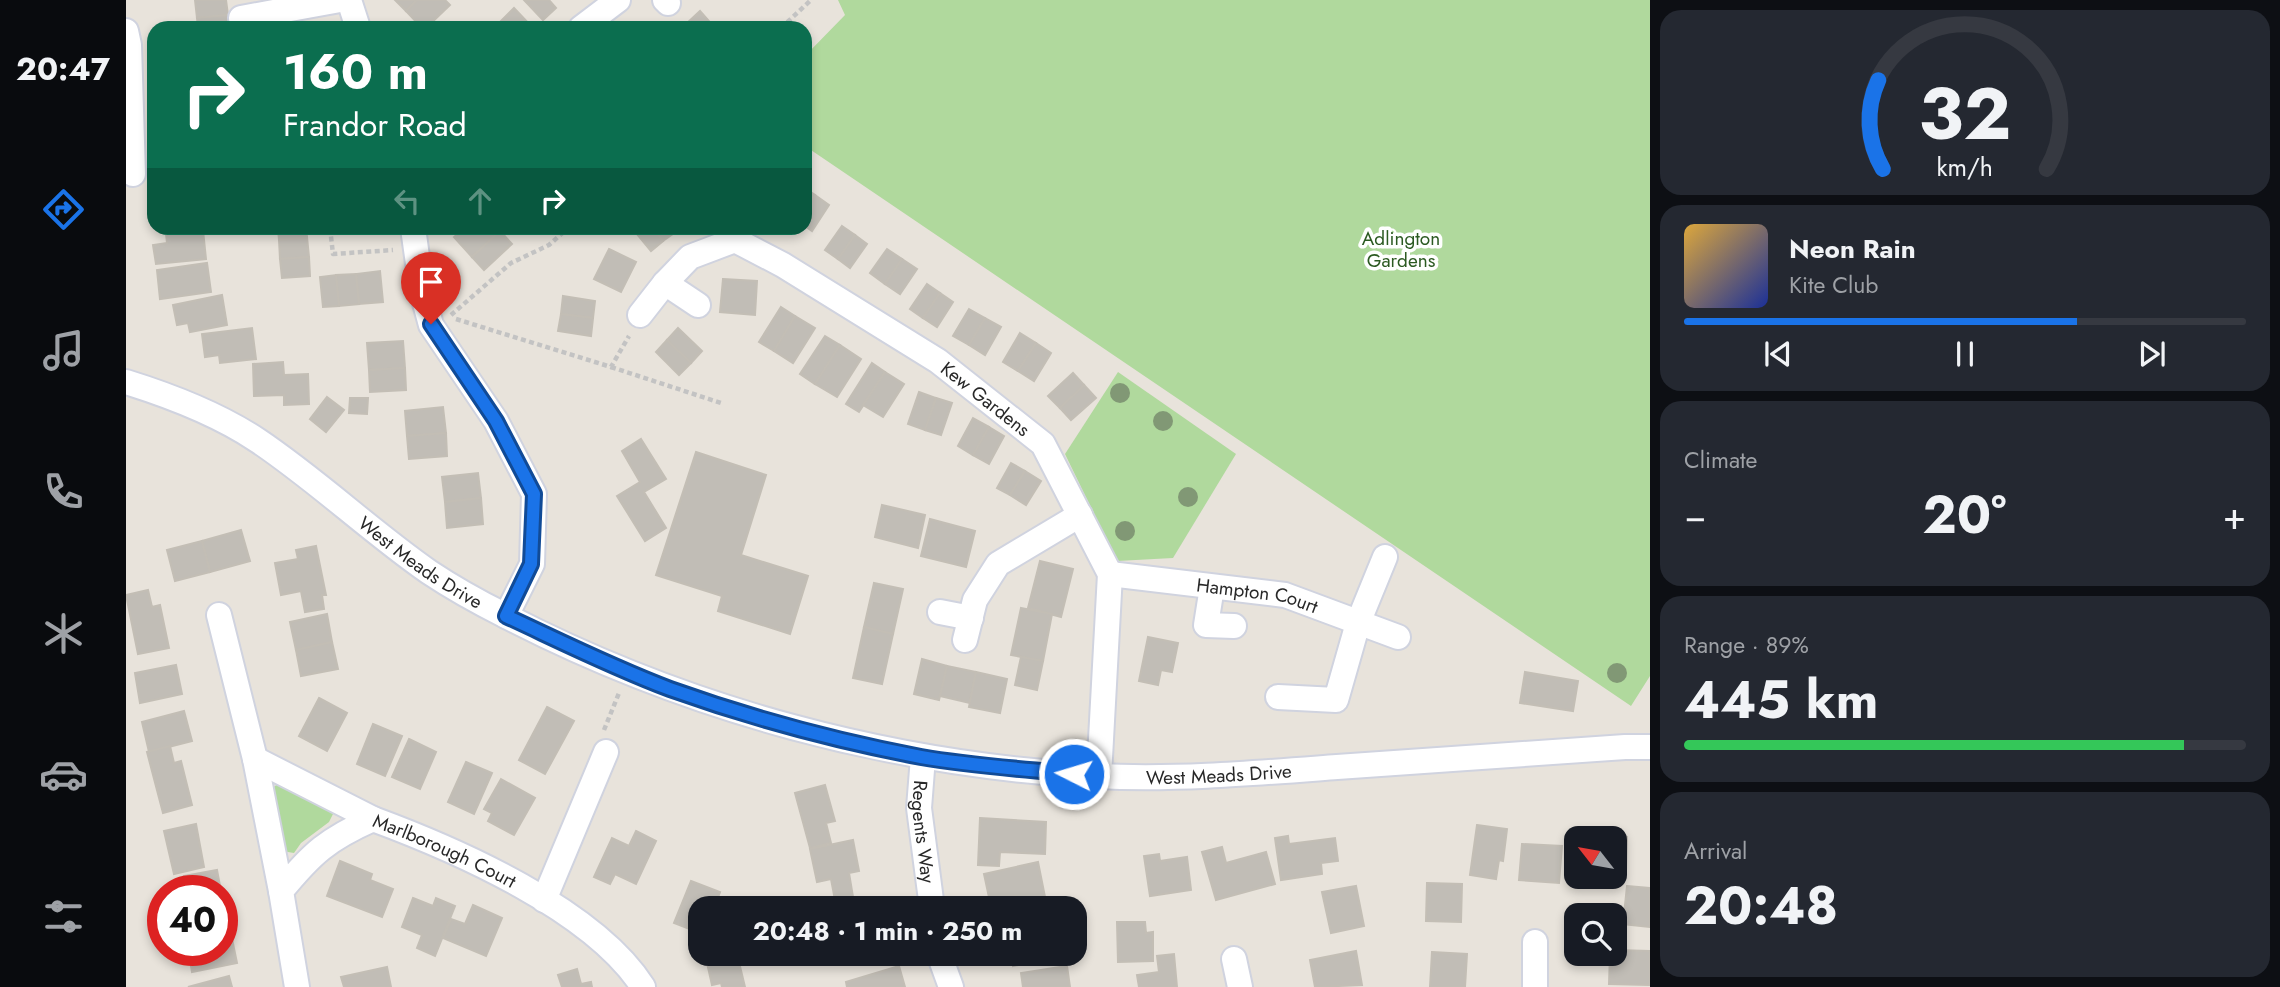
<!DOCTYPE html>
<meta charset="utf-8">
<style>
:root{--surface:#171b24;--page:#242831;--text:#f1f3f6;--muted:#9ea1a6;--line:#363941;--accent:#1a73e8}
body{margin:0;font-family:Jost,sans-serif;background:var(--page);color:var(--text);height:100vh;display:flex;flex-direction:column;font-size:26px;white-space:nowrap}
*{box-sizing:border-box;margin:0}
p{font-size:23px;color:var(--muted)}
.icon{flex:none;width:38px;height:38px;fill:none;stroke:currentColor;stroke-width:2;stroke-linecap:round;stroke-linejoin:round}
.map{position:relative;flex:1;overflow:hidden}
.panel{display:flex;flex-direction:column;gap:10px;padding:10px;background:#0d0f14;width:630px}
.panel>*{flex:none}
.banner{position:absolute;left:21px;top:21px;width:665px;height:214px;border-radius:21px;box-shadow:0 4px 10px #0003;background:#0b6e4f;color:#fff;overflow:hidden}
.needle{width:46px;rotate:301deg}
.buttons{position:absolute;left:1438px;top:826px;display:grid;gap:14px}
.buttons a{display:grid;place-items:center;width:63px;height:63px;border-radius:14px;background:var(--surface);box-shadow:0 4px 10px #0003;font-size:35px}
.speed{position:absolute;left:21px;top:875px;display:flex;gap:14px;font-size:35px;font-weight:700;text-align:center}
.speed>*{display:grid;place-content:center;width:91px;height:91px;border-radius:50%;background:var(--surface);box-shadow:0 4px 10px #0003;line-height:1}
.speed .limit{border:10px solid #d22;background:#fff;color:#111}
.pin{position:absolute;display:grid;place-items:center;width:60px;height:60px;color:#fff;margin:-72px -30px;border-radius:50% 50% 50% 0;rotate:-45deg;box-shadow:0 0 7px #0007}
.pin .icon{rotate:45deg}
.me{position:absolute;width:77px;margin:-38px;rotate:275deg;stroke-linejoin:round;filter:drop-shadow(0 0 5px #0008)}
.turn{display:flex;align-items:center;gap:24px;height:147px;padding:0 21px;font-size:32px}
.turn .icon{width:91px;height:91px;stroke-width:2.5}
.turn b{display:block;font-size:49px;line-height:60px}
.lanes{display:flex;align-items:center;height:66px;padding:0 21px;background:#0003;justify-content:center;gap:35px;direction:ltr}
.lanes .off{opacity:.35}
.big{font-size:52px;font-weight:700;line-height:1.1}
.panel .card{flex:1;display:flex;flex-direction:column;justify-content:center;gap:10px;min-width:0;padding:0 24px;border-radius:21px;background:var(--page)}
.panel .dial{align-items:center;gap:0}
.dial svg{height:182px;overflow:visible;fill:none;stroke:var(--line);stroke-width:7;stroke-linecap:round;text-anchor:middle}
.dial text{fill:var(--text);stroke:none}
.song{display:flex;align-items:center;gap:21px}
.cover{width:84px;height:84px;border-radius:10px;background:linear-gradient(135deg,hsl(40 70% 55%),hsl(230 70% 35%))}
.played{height:7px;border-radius:4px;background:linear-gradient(90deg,var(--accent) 70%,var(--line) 70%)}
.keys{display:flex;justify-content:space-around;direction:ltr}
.heat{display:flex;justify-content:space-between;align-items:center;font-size:38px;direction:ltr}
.charge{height:10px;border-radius:5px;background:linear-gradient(90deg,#34c759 89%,var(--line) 0)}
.trip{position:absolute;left:562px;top:896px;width:399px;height:70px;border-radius:21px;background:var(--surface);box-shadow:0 4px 10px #0003;font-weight:700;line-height:70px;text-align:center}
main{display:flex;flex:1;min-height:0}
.dock{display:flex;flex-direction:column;width:126px;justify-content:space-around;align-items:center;background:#090b0e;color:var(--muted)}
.dock .icon{width:49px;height:49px}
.dock .active{color:var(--accent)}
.dock b{font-size:32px;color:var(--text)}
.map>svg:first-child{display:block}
.green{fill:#b0d99d}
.building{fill:#c1bdb6;stroke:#c3beb5;stroke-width:2}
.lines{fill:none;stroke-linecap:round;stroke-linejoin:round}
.minor-casing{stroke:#d0d3df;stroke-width:28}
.path{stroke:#c3c3c3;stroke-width:4.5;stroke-dasharray:5 3.5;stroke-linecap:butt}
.minor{stroke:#fff;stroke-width:24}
.tree{fill:#819875}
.route-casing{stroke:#114b97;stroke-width:18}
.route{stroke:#1a73e8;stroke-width:12}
.labels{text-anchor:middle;stroke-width:7;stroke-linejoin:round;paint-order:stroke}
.park-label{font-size:19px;fill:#2c5a22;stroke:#fff}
.street-label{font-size:19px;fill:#282828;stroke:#fff}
</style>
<main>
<nav class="dock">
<b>20:47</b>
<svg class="icon active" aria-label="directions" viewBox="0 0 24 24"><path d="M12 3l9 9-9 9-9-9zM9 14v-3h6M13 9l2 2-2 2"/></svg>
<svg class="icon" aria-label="music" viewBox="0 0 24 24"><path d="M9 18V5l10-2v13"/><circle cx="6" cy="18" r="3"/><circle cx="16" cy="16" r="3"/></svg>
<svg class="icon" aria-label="phone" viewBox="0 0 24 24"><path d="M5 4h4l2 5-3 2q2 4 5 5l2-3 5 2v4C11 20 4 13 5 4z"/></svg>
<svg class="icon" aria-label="climate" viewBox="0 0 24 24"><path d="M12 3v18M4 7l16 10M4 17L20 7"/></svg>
<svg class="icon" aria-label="car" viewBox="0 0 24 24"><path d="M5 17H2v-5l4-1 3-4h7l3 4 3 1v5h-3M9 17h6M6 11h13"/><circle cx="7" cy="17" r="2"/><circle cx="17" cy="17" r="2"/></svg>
<svg class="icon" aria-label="filters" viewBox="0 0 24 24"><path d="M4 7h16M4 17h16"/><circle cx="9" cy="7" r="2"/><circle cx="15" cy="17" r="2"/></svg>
</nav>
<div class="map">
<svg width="1524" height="987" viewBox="0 0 1524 987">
<rect width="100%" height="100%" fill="#e8e3db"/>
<!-- green -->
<g class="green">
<polygon points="712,0 1524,0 1524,676 1505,706 679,146 679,56 719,15"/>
<polygon points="992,372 1110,454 1047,558 991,561 939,454"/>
<polygon points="154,783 206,809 207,814 203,822 175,843 168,853 156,851 144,789"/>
</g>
<!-- building -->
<g class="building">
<polygon points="69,0 100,0 102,15 71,18"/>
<polygon points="269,0 291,0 280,11"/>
<polygon points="291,0 319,0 324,5 300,28 296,28 280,11"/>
<polygon points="398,0 423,0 430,8 417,20"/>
<polygon points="388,8 407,28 376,28 372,24"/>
<polygon points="574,11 589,28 562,28 559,25"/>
<polygon points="102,15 103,28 72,28 71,18"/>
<polygon points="679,188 689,195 679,210"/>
<polygon points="689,195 703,205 686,231 679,226 679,210"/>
<polygon points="716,226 729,235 712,259 699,250"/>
<polygon points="152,228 180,228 181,237 153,240"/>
<polygon points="339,228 371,228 374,231 346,257 328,237"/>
<polygon points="506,228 527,228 537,241 525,251"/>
<polygon points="527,228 548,228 551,231 537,241"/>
<polygon points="77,230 80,259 30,264 27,245 41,243 40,234"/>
<polygon points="374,231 386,244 358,270 346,257"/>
<polygon points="729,235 741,244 724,268 712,259"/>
<polygon points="181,237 183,257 154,259 153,240"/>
<polygon points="483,249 510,262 495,292 468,279"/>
<polygon points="761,249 776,259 759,284 744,273"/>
<polygon points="183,257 184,276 156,278 154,259"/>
<polygon points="776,259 791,269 774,294 759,284"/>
<polygon points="81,263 85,292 34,299 31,270"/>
<polygon points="254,271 257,302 233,304 230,274"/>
<polygon points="230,274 233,304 213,306 210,275"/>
<polygon points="210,275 213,306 197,307 194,277"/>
<polygon points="597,279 631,281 629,315 594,312"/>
<polygon points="801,284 814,293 797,318 784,309"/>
<polygon points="814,293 827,302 811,327 797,318"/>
<polygon points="96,295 101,325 64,332 62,323 51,325 47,305"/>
<polygon points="437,296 469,301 467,318 435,314"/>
<polygon points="655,307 669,316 648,351 633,342"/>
<polygon points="843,309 859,318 843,345 827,336"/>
<polygon points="435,314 467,318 465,336 432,331"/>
<polygon points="669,316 689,328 667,363 648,351"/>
<polygon points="859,318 875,327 859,355 843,345"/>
<polygon points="126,328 130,359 94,363 93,355 79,357 76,334"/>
<polygon points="552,328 576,351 565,363 541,340"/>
<polygon points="894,333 910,343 892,371 877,362"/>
<polygon points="699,336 714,345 689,384 674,374"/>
<polygon points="541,340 565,363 553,375 530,352"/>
<polygon points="277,341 279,368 243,370 241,343"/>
<polygon points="910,343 925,353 908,381 892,371"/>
<polygon points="714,345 735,359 711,397 689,384"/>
<polygon points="157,362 158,375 182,374 183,404 158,405 158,395 128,396 127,364"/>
<polygon points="746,363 759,372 733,412 720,404"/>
<polygon points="279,368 280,390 244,392 243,370"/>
<polygon points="759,372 778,384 757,417 737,405"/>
<polygon points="947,373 958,385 934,408 922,396"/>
<polygon points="958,385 970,398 945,420 934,408"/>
<polygon points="793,392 810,398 799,430 782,424"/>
<polygon points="201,397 218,410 200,432 184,419"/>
<polygon points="224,398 242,398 241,414 223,413"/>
<polygon points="810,398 826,403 815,435 799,430"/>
<polygon points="317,407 320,433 281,436 279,411"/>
<polygon points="847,418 863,427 847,455 832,446"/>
<polygon points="863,427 878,436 863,464 847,455"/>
<polygon points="320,433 321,456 283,459 281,436"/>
<polygon points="515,439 540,479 518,492 540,528 519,541 491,496 514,482 496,451"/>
<polygon points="570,452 640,475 615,555 682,576 664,634 592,611 596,596 530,575"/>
<polygon points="885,463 899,471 884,495 871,488"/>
<polygon points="899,471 915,481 900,505 884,495"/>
<polygon points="352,473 355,498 319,502 316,477"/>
<polygon points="355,498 357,524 321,528 319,502"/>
<polygon points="756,505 799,515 792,548 749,537"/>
<polygon points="804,519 849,531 840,567 795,556"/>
<polygon points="115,530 124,561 84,572 76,541"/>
<polygon points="76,541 84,572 49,581 41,550"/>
<polygon points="190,546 200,595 196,595 198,609 179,612 175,591 155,595 149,563 172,559 170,550"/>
<polygon points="914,561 947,569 935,617 902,608"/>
<polygon points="748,583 777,589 767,634 738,627"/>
<polygon points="22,590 26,607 34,605 43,648 12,654 0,595"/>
<polygon points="895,608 926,614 917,661 885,655"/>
<polygon points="201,614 206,642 170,650 164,622"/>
<polygon points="738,627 767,634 756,684 727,678"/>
<polygon points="1022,637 1052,643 1046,672 1035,670 1032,685 1013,681"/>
<polygon points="206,642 212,669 175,676 170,650"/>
<polygon points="895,657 917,661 911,690 889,685"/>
<polygon points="796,659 821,666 813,700 788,694"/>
<polygon points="50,665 56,694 14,703 9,673"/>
<polygon points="821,666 850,672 844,703 814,696"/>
<polygon points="850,672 881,679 874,713 843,707"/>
<polygon points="1399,672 1452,681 1447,711 1394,703"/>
<polygon points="193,698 221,713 201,751 173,736"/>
<polygon points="421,707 448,721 419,774 393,760"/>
<polygon points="58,711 66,741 23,752 16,722"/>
<polygon points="247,724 276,736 259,776 231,764"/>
<polygon points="283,739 310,752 294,789 266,777"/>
<polygon points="44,746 48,763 55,761 66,805 37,813 21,752"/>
<polygon points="340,762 366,773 348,814 322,802"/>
<polygon points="375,779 409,798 388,835 362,821 366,813 358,809"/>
<polygon points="699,785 709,821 700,823 705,843 684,848 669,793"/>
<polygon points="854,818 920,822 919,854 874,852 873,866 852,865"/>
<polygon points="70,824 78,867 48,874 38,831"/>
<polygon points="1351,825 1381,829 1377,861 1373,860 1370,879 1344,875"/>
<polygon points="510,831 530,841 510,884 489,874 484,884 468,877 486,838 503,846"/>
<polygon points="1162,836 1163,844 1209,838 1212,861 1195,863 1196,874 1155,880 1149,838"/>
<polygon points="1461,836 1501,837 1500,871 1489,871 1489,838 1461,838"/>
<polygon points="727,840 733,871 723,873 727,897 709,900 705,879 691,882 684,849"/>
<polygon points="1396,844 1436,846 1433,883 1393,880"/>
<polygon points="1096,847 1100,863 1140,852 1149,884 1090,900 1076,852"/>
<polygon points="1033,854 1034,861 1061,857 1065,890 1024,896 1018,856"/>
<polygon points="214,861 246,874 244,880 267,889 256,917 201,896"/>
<polygon points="912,862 919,897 891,903 890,896 864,902 858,874"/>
<polygon points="91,870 95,891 61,891 58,876"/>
<polygon points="565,881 594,892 588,908 574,908 574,933 548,923"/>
<polygon points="1301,883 1336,884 1335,922 1300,921"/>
<polygon points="1230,886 1238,926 1205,933 1196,892"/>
<polygon points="1501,886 1524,888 1524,927 1497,924"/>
<polygon points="287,898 307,906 310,898 329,906 309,956 291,948 296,935 276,927"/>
<polygon points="347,905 376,918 360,956 317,938 325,919 339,924"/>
<polygon points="991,922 1019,922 1020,933 1027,932 1027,961 992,962"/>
<polygon points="103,924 111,963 66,972 63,954 73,950 96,950 96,925"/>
<polygon points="1489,950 1524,951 1524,985 1483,984 1484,954 1489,954"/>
<polygon points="1230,951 1236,985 1189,987 1184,960"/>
<polygon points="1306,952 1341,954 1339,987 1304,987"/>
<polygon points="579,954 611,954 619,987 596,987 595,983 586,985"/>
<polygon points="885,954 907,954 908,962 887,966"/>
<polygon points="1048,954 1051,987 1013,987 1011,975 1033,972 1031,956"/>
<polygon points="773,966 779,987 721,987 720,982"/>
<polygon points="941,966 944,987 897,987 895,973"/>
<polygon points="261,967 265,987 218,987 215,977"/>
<polygon points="451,969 455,984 465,982 466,987 436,987 432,975"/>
<polygon points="103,976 106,987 62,987"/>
</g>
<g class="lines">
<defs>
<g id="minor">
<polyline points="223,0 232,28"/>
<polyline points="539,0 542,3"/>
<polyline points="115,18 214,0"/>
<polyline points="455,28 492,0"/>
<polyline points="0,31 3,45 7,174"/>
<polyline points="287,228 296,292 305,325 370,421 408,494 406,564 380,616"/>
<polyline points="539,283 572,305"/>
<path id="s1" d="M514 315 539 283 564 257 609 240 657 265 812 361 917 444 984 574 973 776"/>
<path id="s2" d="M0 382C45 396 92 414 131 440 191 480 244 531 303 572 327 588 354 603 380 616 562 710 766 765 971 776 1050 780 1131 773 1211 767 1307 760 1403 754 1499 747H1524"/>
<path id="s3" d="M984 574 1159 595 1272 637"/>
<polyline points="1086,587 1080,625 1108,626"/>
<polyline points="814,612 845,618"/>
<polyline points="93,615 129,759 155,891"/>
<polyline points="839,640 849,600 872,564 954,515"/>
<polyline points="1152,697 1210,700 1232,623 1259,557"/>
<path id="s4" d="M797 757 793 808 806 908"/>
<polyline points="129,759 247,819"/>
<polyline points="418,900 480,752"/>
<polyline points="813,954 825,987"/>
<polyline points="1108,959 1114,987"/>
<path id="s5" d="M171 987 155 891C186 853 202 839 247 819 331 850 468 910 517 987"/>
<polyline points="1409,987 1409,942"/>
</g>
</defs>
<!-- minor casing -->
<use href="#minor" class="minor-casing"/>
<!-- path -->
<g class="path">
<polyline points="655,28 685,0"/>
<polyline points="204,228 207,254 267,250"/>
<polyline points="325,315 385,263 423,245 442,228"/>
<polyline points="330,319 485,367 503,336"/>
<polyline points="485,367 595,403"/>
<polyline points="478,730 493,693"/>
</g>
<!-- minor -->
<use href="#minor" class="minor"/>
</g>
<!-- trees -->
<g class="tree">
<circle cx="994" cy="393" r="10"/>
<circle cx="1037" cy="421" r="10"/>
<circle cx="1062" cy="497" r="10"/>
<circle cx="999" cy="531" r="10"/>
<circle cx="1491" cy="673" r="10"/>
</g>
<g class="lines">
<defs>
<path id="route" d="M305 324 370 421 408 494 405 564 380 616C434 641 488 668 544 689 625 718 711 741 795 757 846 766 897 769 948 774"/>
</defs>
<!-- route casing -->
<use href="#route" class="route-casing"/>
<!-- route -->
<use href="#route" class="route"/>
</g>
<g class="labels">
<!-- park labels -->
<g class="park-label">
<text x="1275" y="245">Adlington<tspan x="1275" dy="22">Gardens</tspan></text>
</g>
<!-- street labels -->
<g class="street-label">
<text dy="7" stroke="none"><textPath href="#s1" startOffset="422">Kew Gardens</textPath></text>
<text dy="7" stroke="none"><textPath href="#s2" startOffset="348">West Meads Drive</textPath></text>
<text dy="7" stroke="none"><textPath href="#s3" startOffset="149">Hampton Court</textPath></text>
<text dy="7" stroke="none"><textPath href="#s2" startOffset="1188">West Meads Drive</textPath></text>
<text dy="7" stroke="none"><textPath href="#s4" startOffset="75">Regents Way</textPath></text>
<text dy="7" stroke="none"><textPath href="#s5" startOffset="294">Marlborough Court</textPath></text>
</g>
</g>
</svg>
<div class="buttons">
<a><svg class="needle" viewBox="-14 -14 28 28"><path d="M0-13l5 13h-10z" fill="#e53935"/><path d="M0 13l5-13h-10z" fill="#9ea1a6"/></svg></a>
<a><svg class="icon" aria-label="search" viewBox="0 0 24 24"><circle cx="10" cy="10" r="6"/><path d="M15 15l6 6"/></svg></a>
</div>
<div class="speed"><div class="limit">40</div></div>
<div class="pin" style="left:305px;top:324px;background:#d93025"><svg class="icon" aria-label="arrive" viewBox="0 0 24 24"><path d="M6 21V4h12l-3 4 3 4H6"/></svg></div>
<svg class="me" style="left:948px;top:774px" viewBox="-20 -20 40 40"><circle r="17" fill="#1a73e8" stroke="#fff" stroke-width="3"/><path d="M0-11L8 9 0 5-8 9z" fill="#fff"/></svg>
<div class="trip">20:48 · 1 min · 250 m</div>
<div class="banner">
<div class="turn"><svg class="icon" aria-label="right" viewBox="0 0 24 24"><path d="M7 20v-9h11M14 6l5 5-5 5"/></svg><div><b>160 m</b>Frandor Road</div></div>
<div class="lanes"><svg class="icon off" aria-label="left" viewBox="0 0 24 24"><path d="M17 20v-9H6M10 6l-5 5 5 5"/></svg><svg class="icon off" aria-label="ahead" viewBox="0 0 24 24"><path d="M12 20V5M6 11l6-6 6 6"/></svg><svg class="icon" aria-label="right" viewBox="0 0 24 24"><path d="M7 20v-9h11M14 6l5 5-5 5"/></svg></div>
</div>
</div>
<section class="panel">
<div class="card dial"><svg viewBox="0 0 100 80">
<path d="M14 69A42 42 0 1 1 86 69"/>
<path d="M14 69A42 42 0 0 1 12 30" stroke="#1a73e8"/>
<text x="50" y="56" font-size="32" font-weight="700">32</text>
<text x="50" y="72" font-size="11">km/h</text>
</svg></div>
<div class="card">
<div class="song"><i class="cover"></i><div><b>Neon Rain</b><p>Kite Club</p></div></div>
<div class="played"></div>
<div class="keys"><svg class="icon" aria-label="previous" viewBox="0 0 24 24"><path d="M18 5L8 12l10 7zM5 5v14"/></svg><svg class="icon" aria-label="pause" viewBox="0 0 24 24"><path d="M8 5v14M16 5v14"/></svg><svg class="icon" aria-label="next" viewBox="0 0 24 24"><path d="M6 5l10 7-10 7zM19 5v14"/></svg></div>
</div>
<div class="card"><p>Climate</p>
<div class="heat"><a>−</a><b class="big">20°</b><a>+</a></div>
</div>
<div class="card"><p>Range · 89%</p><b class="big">445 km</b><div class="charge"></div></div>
<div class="card"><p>Arrival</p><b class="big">20:48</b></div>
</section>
</main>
